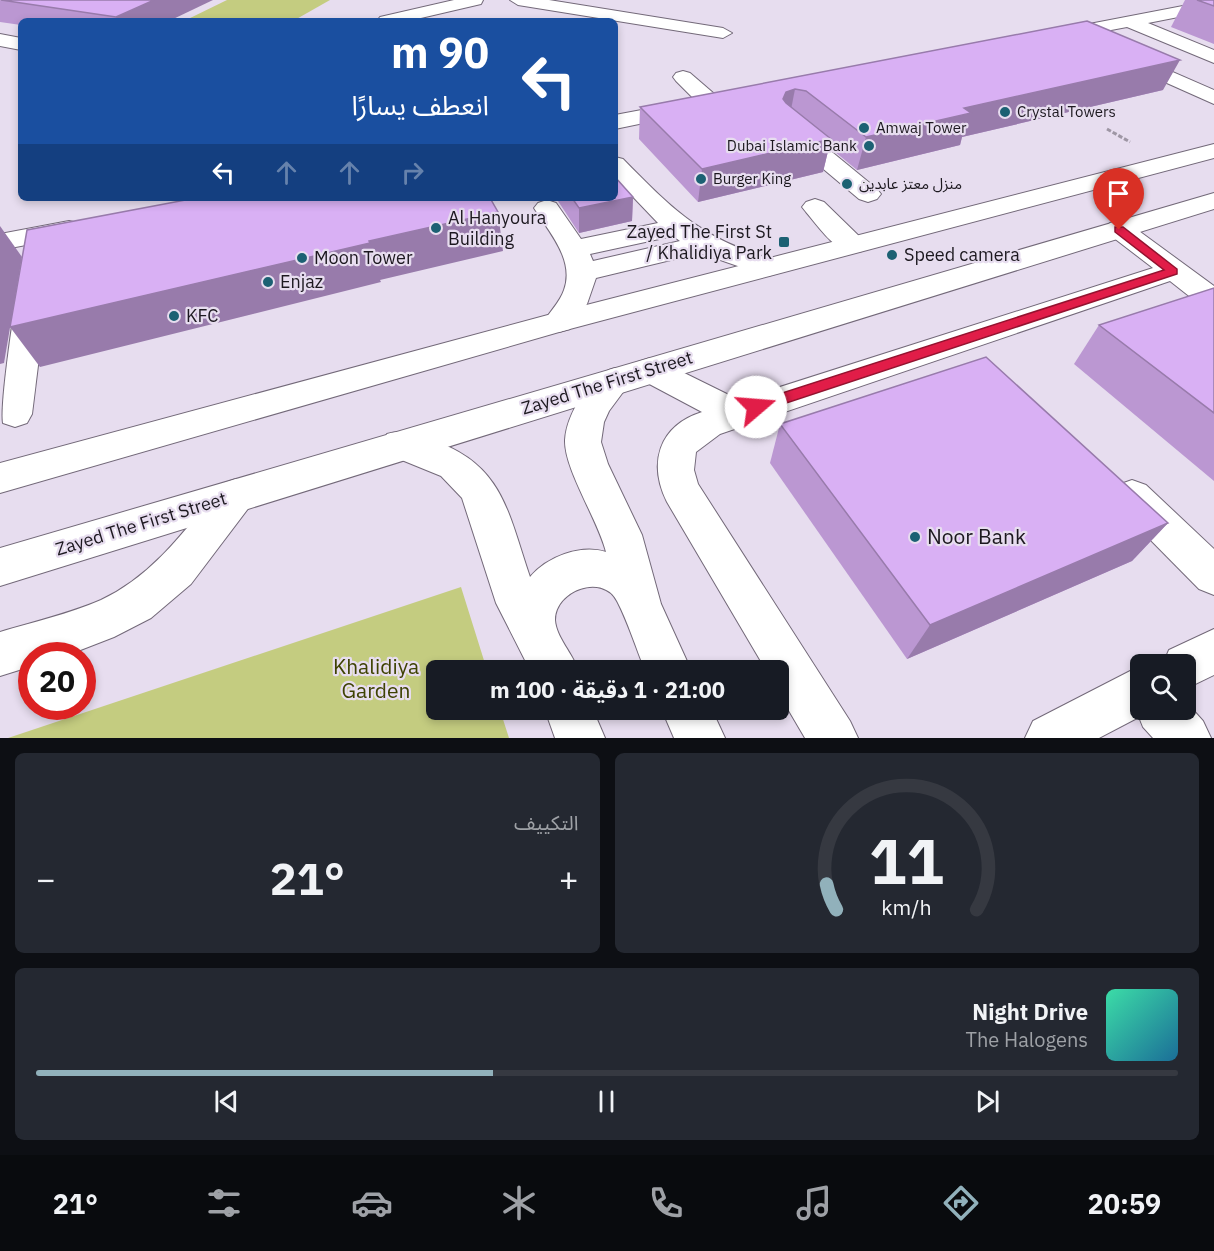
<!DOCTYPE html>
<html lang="ar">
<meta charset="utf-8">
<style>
:root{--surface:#171b24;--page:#242831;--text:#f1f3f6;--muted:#9ea1a6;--line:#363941;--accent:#91b1bb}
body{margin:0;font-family:"IBM Plex Sans","Noto Sans Arabic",sans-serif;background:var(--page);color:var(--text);direction:rtl;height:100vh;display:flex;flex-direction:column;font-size:22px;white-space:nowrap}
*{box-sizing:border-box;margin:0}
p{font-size:20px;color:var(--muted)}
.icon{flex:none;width:33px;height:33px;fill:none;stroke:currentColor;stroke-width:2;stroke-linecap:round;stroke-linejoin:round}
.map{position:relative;height:738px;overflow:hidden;direction:ltr}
.side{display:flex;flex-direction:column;gap:15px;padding:15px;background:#0d0f14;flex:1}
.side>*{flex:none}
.top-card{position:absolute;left:18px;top:18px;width:600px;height:183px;border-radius:9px;box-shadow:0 3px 9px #0003;direction:rtl;background:#1a4fa0;color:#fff;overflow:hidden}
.tools{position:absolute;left:1130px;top:654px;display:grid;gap:12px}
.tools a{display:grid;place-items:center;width:66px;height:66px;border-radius:9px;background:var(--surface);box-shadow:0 3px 9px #0003;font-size:30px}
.speed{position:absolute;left:18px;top:642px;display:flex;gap:12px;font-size:30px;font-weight:700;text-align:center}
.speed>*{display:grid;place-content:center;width:78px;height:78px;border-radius:50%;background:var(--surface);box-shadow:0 3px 9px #0003;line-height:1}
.speed .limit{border:9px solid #d22;background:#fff;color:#111}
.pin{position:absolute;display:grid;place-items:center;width:51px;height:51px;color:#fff;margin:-62px -26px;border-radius:50% 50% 50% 0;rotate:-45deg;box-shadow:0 0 6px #0007}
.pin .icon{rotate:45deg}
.me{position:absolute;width:66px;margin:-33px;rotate:72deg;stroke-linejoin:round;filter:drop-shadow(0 0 4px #0008)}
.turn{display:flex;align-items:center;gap:21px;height:126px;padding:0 30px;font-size:27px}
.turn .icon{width:78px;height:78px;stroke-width:2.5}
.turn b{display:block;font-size:42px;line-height:51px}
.lanes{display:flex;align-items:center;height:57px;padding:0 30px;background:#0003;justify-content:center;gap:30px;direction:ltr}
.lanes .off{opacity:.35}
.big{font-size:45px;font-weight:700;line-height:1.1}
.side .tile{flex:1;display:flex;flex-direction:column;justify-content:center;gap:9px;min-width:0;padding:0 21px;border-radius:9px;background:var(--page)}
.side .dial{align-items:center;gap:0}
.dial svg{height:156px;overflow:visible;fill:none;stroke:var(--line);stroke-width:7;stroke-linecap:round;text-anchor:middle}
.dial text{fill:var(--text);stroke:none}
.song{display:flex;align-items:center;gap:18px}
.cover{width:72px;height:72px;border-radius:9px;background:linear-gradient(135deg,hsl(160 70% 55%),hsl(200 70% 35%))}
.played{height:6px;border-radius:3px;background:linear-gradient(90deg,var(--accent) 40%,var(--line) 40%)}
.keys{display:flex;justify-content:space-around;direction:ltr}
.heat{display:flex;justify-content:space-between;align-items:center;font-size:33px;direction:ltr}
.side .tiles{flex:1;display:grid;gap:15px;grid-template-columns:1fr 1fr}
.tile:last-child{grid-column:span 2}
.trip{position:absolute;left:426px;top:660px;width:363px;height:60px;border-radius:9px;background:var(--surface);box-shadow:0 3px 9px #0003;font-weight:700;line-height:60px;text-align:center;direction:rtl}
.menu{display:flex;height:96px;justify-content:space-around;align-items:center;background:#090b0e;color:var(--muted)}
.menu .icon{width:42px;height:42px}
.menu .selected{color:var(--accent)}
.menu b{font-size:27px;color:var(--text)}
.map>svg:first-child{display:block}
.green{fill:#c4cc80}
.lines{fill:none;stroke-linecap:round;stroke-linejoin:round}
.minor-casing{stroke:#736979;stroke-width:2}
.major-casing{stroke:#736979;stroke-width:2}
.path{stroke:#9e96a4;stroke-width:3;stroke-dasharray:4.5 2;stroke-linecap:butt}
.minor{fill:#fff;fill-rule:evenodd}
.major{fill:#fff;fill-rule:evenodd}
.wall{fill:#bb97d2}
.shaded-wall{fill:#987bab}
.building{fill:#d9b0f4;stroke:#987bab;stroke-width:1.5}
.route{fill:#e11d48;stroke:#92132f;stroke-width:1.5}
.poi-dot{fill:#1c6173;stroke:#e7ddef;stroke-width:2}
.labels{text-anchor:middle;stroke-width:4.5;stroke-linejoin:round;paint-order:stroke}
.far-poi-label{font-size:15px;fill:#1c181f;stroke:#e7ddef;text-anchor:start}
.poi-label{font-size:18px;fill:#1c181f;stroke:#e7ddef;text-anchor:start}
.street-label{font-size:18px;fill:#1c181f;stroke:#e7ddef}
.near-poi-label{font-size:21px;fill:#1c181f;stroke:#e7ddef;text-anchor:start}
.near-park-label{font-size:21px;fill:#3e4202;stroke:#e7ddef}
</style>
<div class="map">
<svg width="1214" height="738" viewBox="0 0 1214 738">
<rect width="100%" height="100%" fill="#e7ddef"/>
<!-- green -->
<g class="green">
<polygon points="227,0 330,0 293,21 184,21"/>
<polygon points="461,587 487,670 436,670 436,710 500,710 509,738 8,738"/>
</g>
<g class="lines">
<defs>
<g id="minor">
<polygon points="454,0 483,0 481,4 408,21 377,21 380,17"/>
<polygon points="510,0 549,0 723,28 732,33 723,38 518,5"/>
<polygon points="1214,0 1214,10 1148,23 1214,50 1214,63 1127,27 1058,40 1049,35 1058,30"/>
<polygon points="0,34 21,38 21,50 0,46"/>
<polygon points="1129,53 1214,90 1214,104 1122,63 1119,59 1122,55"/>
<polygon points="683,71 690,73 719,98 722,103 719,108 703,108 676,81 673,77 676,73"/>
<polygon points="684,102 692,103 695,108 692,113 615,129 615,115"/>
<polygon points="791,123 799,125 877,189 881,194 877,199 868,202 859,199 783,135 780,130 783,125"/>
<path d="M615 157 623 159C675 212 704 241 778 261L782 267 778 273 768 276 758 273 700 253 596 278 587 304 570 329 559 332 548 329 544 322C550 311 560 302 564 290 575 260 549 232 534 208L538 203 547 200 556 203 581 239 658 223 615 178ZM673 236 680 241 593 261 590 254Z"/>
<path d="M815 199 824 202 862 239 866 245 862 251C837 257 821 229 806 212L802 207 806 202Z"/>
<polygon points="69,221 78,223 82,229 78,235 0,250 0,234"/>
<path d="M1119 221 1128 223 1214 286V310L1203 307 1170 281 720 434 696 452 694 470 698 484 850 721 858 738H805L778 692V670H766L667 502C648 464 658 426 702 412L638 378 633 370 638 362 650 358 662 362 739 400 1153 268 1110 235 1106 229 1110 223Z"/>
<path d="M31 291 42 294 46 301 32 414 27 423 15 427 3 423C0 406 12 324 16 301L20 294Z"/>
<path d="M615 368 627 372 632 380 609 411 604 422 601 442 608 464 642 535 661 604 691 670H645C636 648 628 622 617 601 603 573 555 590 555 620 556 637 573 654 578 670H530L496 603 462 498 441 476 387 454 382 444 387 434C403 429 415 434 431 440 503 463 508 513 530 577 547 557 580 544 606 552 598 520 564 469 565 440 566 424 573 410 581 397 589 384 600 372 615 368Z"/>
<path d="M236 479 250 484 255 495 250 506 191 584 151 618 114 637 65 656H32V666L0 676V632C33 622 69 614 101 600 154 575 187 528 222 484Z"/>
<polygon points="1132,480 1146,485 1214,549 1214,595 1199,589 1118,507 1113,496 1118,485"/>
<polygon points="1214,629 1214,675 1185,689 1185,664 1163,664 1169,650"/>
<polygon points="1140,666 1140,710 1185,710 1185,701 1203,721 1211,738 1153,738 1143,727 1139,717 1099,738 1025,738 1033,721"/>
<polygon points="545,710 593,710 605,738 555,738"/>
<polygon points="662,710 712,710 725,738 674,738"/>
</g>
<g id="major">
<polygon points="1214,144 1214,158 566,330 0,493 0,463 559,312"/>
<polygon points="1214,193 1214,209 0,586 0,548"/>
</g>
</defs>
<!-- minor casing -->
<use href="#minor" class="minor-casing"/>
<!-- major casing -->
<use href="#major" class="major-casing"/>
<!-- path -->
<polyline class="path" points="1107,129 1130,142"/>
<!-- minor -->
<use href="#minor" class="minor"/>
<!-- major -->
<use href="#major" class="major"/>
</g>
<!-- wall -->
<g class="wall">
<polygon points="0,0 169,21 21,21 21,25 0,22"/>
<polygon points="1185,0 1214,0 1214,44 1171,27"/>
<polygon points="1087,21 1163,90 962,137 960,145 857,170 829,147 823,172 698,202 639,139 640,107"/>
<polygon points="633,197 632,221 579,233 556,198 615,198"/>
<polygon points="1214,288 1214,481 1074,364 1099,325"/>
<polygon points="780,424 1168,523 1132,561 907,659 770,463"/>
</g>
<!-- shaded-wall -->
<g class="shaded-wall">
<polygon points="154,0 213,0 169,21 118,21 116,17"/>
<polygon points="1180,60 1163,90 962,137 960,145 857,170 866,137 964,108"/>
<polygon points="795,89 789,120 783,99 786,92"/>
<polygon points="831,139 823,172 698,202 702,169"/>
<polygon points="633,197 632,221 579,233 579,208"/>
<polygon points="498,212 503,251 380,280 381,282 40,367 10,327 369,241"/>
<polygon points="0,226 22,257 4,363 0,364"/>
<polygon points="1168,523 1132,561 907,659 930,625"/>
</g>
<!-- building -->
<g class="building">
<polygon points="1,0 154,0 116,17"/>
<polygon points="1197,0 1214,0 1214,6"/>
<polygon points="1087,21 1180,60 964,108 971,113 866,137 806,91 795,89 786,92 783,99 786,103 831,139 702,169 640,107"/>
<polygon points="615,177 633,197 579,208 572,198 615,198"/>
<polygon points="196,198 490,198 498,212 369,241 370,243 10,327 27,230"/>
<polygon points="1214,288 1214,413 1099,325"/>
<polygon points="986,357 1168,523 930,625 780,424"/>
</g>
<!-- route -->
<polygon class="route" points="1115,227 1123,227 1177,269 1177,274 762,411 756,412 749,407 751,403 1164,270 1115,232"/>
<!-- markers -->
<g class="poi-dot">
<circle cx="1005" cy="112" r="6"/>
<circle cx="864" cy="128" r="6"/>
<circle cx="869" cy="146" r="6"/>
<circle cx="701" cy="179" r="6"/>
<circle cx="847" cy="184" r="6"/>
<circle cx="436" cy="228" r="6"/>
<rect x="778" y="236" width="12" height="12" rx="3"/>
<circle cx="892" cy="255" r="6"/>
<circle cx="302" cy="258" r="6"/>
<circle cx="268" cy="282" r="6"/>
<circle cx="174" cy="316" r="6"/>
<circle cx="915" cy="537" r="6"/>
</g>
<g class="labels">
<!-- far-poi labels -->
<g class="far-poi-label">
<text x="1017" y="117">Crystal Towers</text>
<text x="876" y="133">Amwaj Tower</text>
<text x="857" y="151" text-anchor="end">Dubai Islamic Bank</text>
<text x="713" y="184">Burger King</text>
<text x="859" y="189">منزل معتز عابدين</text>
</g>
<!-- poi labels -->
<g class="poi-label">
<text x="448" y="224">Al Hanyoura<tspan x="448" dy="21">Building</tspan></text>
<text x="772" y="238" text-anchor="end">Zayed The First St<tspan x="772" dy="21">/ Khalidiya Park</tspan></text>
<text x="904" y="261">Speed camera</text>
<text x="314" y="264">Moon Tower</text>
<text x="280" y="288">Enjaz</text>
<text x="186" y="322">KFC</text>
</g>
<!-- street labels -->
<g class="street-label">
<text transform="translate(607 383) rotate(-17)" y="6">Zayed The First Street</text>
<text transform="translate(141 524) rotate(-17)" y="6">Zayed The First Street</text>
</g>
<!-- near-poi labels -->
<g class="near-poi-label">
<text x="927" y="544">Noor Bank</text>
</g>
<!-- near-park labels -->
<g class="near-park-label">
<text x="376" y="674">Khalidiya<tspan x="376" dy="24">Garden</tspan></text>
</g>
</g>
</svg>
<div class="tools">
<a><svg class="icon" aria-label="search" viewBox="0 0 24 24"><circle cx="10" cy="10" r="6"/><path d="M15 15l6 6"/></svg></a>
</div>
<div class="speed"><div class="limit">20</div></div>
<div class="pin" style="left:1119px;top:230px;background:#d93025"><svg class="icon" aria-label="arrive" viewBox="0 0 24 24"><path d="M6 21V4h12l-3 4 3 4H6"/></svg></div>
<svg class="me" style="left:756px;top:407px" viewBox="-20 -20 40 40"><circle r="19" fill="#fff"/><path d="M0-13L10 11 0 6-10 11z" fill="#e11d48"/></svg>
<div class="trip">21:00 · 1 دقيقة · 100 m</div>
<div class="top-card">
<div class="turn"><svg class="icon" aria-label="left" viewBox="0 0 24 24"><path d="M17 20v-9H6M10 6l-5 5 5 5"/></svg><div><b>90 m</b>انعطف يسارًا</div></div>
<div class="lanes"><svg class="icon" aria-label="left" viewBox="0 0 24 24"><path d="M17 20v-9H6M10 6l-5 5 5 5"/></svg><svg class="icon off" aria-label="ahead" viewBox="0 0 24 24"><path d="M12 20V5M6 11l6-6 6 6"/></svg><svg class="icon off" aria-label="ahead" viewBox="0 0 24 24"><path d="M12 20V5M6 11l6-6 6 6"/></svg><svg class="icon off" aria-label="right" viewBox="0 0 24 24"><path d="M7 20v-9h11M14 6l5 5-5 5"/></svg></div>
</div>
</div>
<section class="side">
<div class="tiles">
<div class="tile dial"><svg viewBox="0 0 100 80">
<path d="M14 69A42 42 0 1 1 86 69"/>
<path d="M14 69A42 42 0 0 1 9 56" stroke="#91b1bb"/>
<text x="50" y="56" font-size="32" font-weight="700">11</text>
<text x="50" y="72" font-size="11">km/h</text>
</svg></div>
<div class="tile"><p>التكييف</p>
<div class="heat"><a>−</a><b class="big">21°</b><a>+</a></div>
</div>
<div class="tile">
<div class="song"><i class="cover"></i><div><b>Night Drive</b><p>The Halogens</p></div></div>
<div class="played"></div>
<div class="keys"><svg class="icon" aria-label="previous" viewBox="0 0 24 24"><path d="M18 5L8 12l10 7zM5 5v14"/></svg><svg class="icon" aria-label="pause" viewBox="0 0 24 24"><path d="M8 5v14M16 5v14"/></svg><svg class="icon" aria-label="next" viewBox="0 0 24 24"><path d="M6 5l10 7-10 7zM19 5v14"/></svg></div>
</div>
</div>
</section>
<nav class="menu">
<b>20:59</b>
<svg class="icon selected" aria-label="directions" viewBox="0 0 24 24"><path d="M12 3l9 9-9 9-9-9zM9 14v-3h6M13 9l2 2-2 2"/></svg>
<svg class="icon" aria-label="music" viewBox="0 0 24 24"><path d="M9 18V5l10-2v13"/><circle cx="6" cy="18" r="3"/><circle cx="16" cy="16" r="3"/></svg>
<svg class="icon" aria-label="phone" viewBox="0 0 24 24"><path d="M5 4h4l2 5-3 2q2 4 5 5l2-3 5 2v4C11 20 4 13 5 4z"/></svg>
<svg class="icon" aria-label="climate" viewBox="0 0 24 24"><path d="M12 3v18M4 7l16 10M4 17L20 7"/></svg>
<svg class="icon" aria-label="car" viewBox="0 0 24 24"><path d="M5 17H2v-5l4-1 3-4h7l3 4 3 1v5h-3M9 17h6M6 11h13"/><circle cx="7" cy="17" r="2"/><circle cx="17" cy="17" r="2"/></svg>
<svg class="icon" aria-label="filters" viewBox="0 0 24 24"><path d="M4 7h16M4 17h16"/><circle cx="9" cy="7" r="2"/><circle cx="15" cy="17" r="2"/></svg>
<b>21°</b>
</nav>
